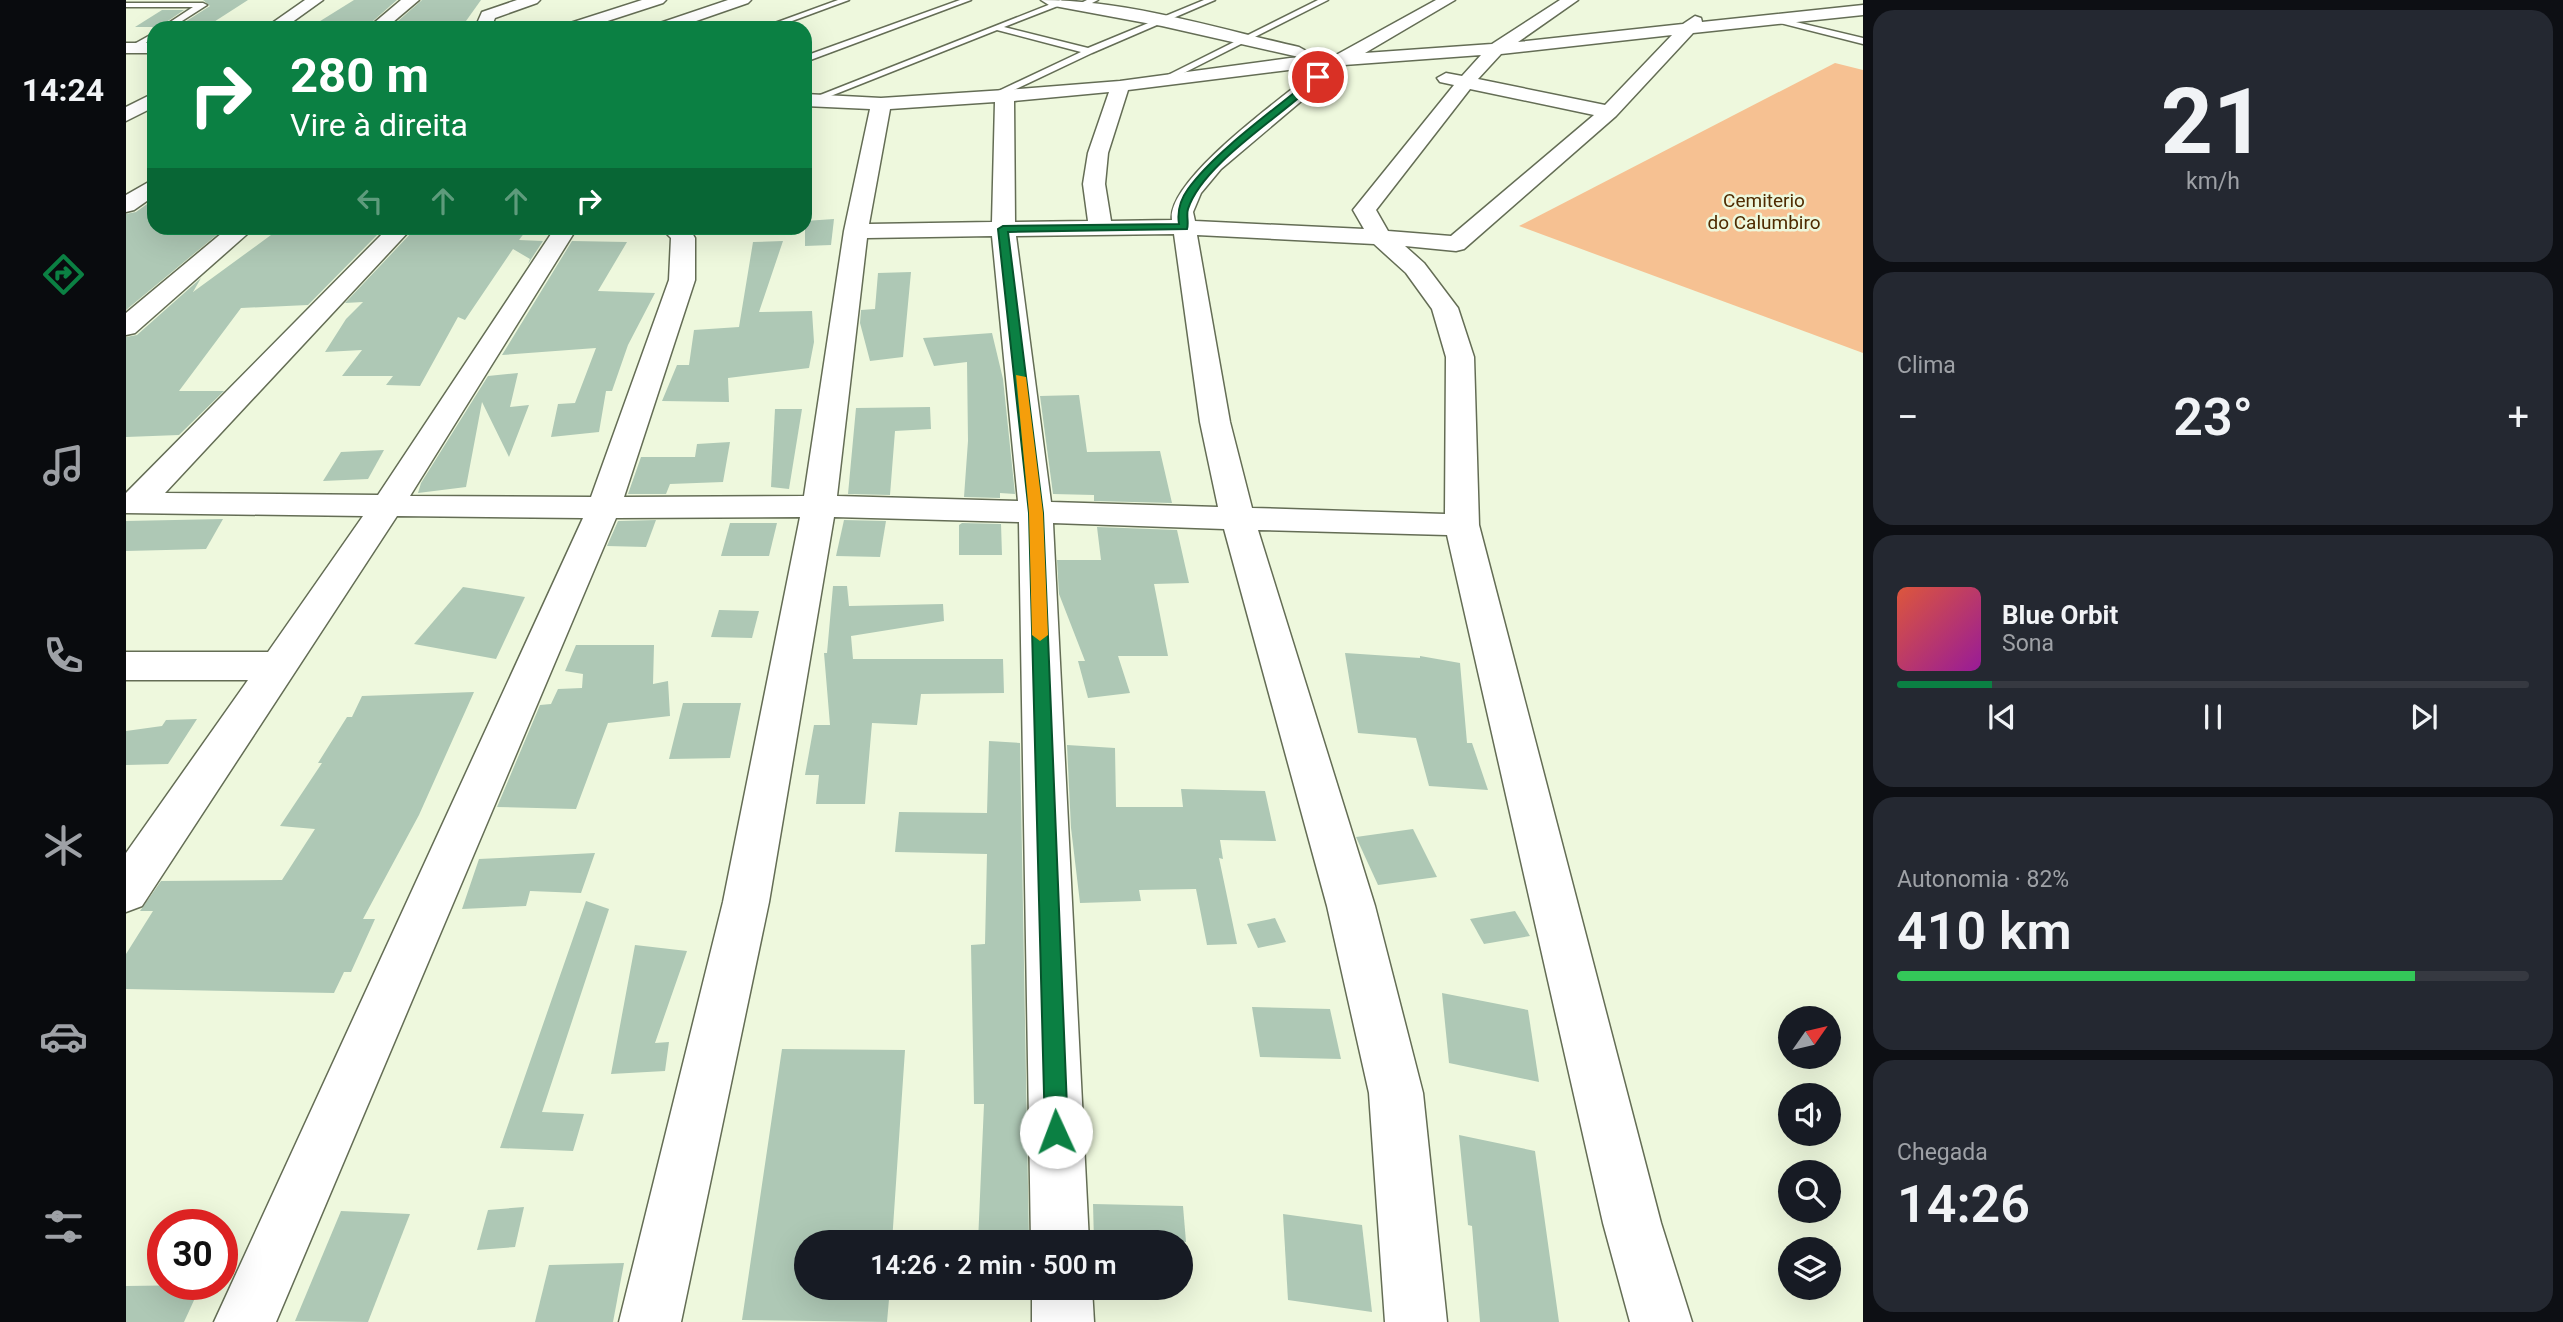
<!DOCTYPE html>
<html lang="pt">
<meta charset="utf-8">
<style>
:root{--surface:#171b24;--page:#242831;--text:#f1f3f6;--muted:#9ea1a6;--line:#363941;--accent:#0b8043}
body{margin:0;font-family:Roboto,sans-serif;background:var(--page);color:var(--text);height:100vh;display:flex;flex-direction:column;font-size:26px;white-space:nowrap}
*{box-sizing:border-box;margin:0}
p{font-size:23px;color:var(--muted)}
.icon{flex:none;width:38px;height:38px;fill:none;stroke:currentColor;stroke-width:2;stroke-linecap:round;stroke-linejoin:round}
.map{position:relative;flex:1;overflow:hidden}
.sheet{display:flex;flex-direction:column;gap:10px;padding:10px;background:#0d0f14;width:700px}
.sheet>*{flex:none}
.guide{position:absolute;left:21px;top:21px;width:665px;height:214px;border-radius:21px;box-shadow:0 7px 28px #0002;background:#0b8043;color:#fff;overflow:hidden}
.needle{width:46px;rotate:56deg}
.controls{position:absolute;left:1652px;top:1006px;display:grid;gap:14px}
.controls a{display:grid;place-items:center;width:63px;height:63px;border-radius:50%;background:var(--surface);box-shadow:0 7px 28px #0002;font-size:35px}
.speed{position:absolute;left:21px;top:1209px;display:flex;gap:14px;font-size:35px;font-weight:700;text-align:center}
.speed>*{display:grid;place-content:center;width:91px;height:91px;border-radius:50%;background:var(--surface);box-shadow:0 7px 28px #0002;line-height:1}
.speed .limit{border:10px solid #d22;background:#fff;color:#111}
.pin{position:absolute;display:grid;place-items:center;width:60px;height:60px;color:#fff;margin:-30px;border:4px solid #fff;border-radius:50%;box-shadow:0 2px 7px #0007}
.me{position:absolute;width:77px;margin:-38px;rotate:358deg;stroke-linejoin:round;filter:drop-shadow(0 0 5px #0008)}
.turn{display:flex;align-items:center;gap:24px;height:147px;padding:0 28px;font-size:32px}
.turn .icon{width:91px;height:91px;stroke-width:2.5}
.turn b{display:block;font-size:49px;line-height:60px}
.lanes{display:flex;align-items:center;height:66px;padding:0 28px;background:#0003;justify-content:center;gap:35px;direction:ltr}
.lanes .off{opacity:.35}
.big{font-size:52px;font-weight:600;line-height:1.1}
.sheet .tile{flex:1;display:flex;flex-direction:column;justify-content:center;gap:10px;min-width:0;padding:0 24px;border-radius:21px;background:var(--page)}
.sheet .dial{align-items:center;gap:0}
.dial b{font-size:91px;line-height:1}
.song{display:flex;align-items:center;gap:21px}
.cover{width:84px;height:84px;border-radius:10px;background:linear-gradient(135deg,hsl(10 70% 55%),hsl(300 70% 35%))}
.played{height:7px;border-radius:4px;background:linear-gradient(90deg,var(--accent) 15%,var(--line) 15%)}
.keys{display:flex;justify-content:space-around;direction:ltr}
.heat{display:flex;justify-content:space-between;align-items:center;font-size:38px;direction:ltr}
.charge{height:10px;border-radius:5px;background:linear-gradient(90deg,#34c759 82%,var(--line) 0)}
.trip{position:absolute;left:668px;top:1230px;width:399px;height:70px;border-radius:35px;background:var(--surface);box-shadow:0 7px 28px #0002;font-weight:600;line-height:70px;text-align:center}
main{display:flex;flex:1;min-height:0}
.tab-bar{display:flex;flex-direction:column;width:126px;justify-content:space-around;align-items:center;background:#090b0e;color:var(--muted)}
.tab-bar .icon{width:49px;height:49px}
.tab-bar .active{color:var(--accent)}
.tab-bar b{font-size:32px;color:var(--text)}
.map>svg:first-child{display:block}
.green{fill:#f6c192}
.building{fill:#aec8b5}
.lines{fill:none;stroke-linecap:round;stroke-linejoin:round}
.lane-casing{stroke:#646d55;stroke-width:3}
.street-casing{stroke:#646d55;stroke-width:3}
.lane{fill:#fff;fill-rule:evenodd}
.street{fill:#fff;fill-rule:evenodd}
.route{fill:#0b8043;stroke:#07532c;stroke-width:2}
.slow{fill:#f59e0b}
.labels{text-anchor:middle;stroke-width:5;stroke-linejoin:round;paint-order:stroke}
.far-park-label{font-size:19px;fill:#4f2b01;stroke:#eef8dd}
</style>
<main>
<nav class="tab-bar">
<b>14:24</b>
<svg class="icon active" aria-label="directions" viewBox="0 0 24 24"><path d="M12 3l9 9-9 9-9-9zM9 14v-3h6M13 9l2 2-2 2"/></svg>
<svg class="icon" aria-label="music" viewBox="0 0 24 24"><path d="M9 18V5l10-2v13"/><circle cx="6" cy="18" r="3"/><circle cx="16" cy="16" r="3"/></svg>
<svg class="icon" aria-label="phone" viewBox="0 0 24 24"><path d="M5 4h4l2 5-3 2q2 4 5 5l2-3 5 2v4C11 20 4 13 5 4z"/></svg>
<svg class="icon" aria-label="climate" viewBox="0 0 24 24"><path d="M12 3v18M4 7l16 10M4 17L20 7"/></svg>
<svg class="icon" aria-label="car" viewBox="0 0 24 24"><path d="M5 17H2v-5l4-1 3-4h7l3 4 3 1v5h-3M9 17h6M6 11h13"/><circle cx="7" cy="17" r="2"/><circle cx="17" cy="17" r="2"/></svg>
<svg class="icon" aria-label="filters" viewBox="0 0 24 24"><path d="M4 7h16M4 17h16"/><circle cx="9" cy="7" r="2"/><circle cx="15" cy="17" r="2"/></svg>
</nav>
<div class="map">
<svg width="1737" height="1322" viewBox="0 0 1737 1322">
<rect width="100%" height="100%" fill="#eef8dd"/>
<!-- green -->
<polygon class="green" points="1709,63 1737,70 1737,353 1393,226"/>
<!-- building -->
<g class="building">
<polygon points="50,0 122,0 80,27 51,27 84,6 77,0"/>
<polygon points="228,0 271,0 239,28 183,28"/>
<polygon points="296,0 355,0 335,28 264,28"/>
<polygon points="36,10 58,10 33,27 9,27"/>
<polygon points="28,199 28,228 99,228 0,310 0,214 10,212"/>
<polygon points="708,219 705,245 679,246 679,221"/>
<polygon points="255,228 254,232 182,305 115,308 53,391 98,391 53,435 0,437 0,337 11,335 75,278 67,292 145,235"/>
<polygon points="325,229 324,231 399,232 393,240 417,241 402,264 404,259 387,249 339,320 332,317 294,386 260,385 267,376 216,376 236,350 199,352 220,319 237,302 219,303 287,231"/>
<polygon points="446,241 501,242 472,291 529,293 502,345 486,391 480,391 473,432 425,437 432,404 449,403 470,348 376,355"/>
<polygon points="657,241 633,312 686,311 688,342 683,368 602,378 603,402 536,401 551,365 563,365 568,330 613,327 627,242"/>
<polygon points="785,272 777,357 744,361 734,323 735,310 749,309 752,273"/>
<polygon points="866,333 877,379 889,494 874,493 874,498 838,497 842,441 841,362 808,366 797,338"/>
<polygon points="392,373 384,407 403,405 383,457 356,402 340,487 292,493 295,483 362,376"/>
<polygon points="953,395 961,452 1034,451 1046,503 968,501 968,495 927,494 914,396"/>
<polygon points="804,407 805,429 769,431 764,495 722,494 730,408"/>
<polygon points="649,409 676,409 663,489 645,487"/>
<polygon points="604,442 597,482 544,484 540,494 502,494 515,457 569,457 571,444"/>
<polygon points="258,450 242,479 197,481 215,452"/>
<polygon points="97,519 80,549 0,551 0,521"/>
<polygon points="530,520 520,547 481,546 492,521"/>
<polygon points="718,520 760,521 754,557 710,556"/>
<polygon points="604,523 651,523 643,556 595,556"/>
<polygon points="836,523 875,524 876,555 833,555 833,525"/>
<polygon points="971,527 1051,530 1063,583 1028,584 1042,656 992,656 1004,693 962,698 952,661 959,661 933,594 931,560 975,560"/>
<polygon points="707,586 721,586 723,606 817,604 818,621 725,636 727,659 877,659 878,693 795,694 791,725 746,723 739,804 690,804 693,775 679,775 688,725 704,725 698,653 701,653"/>
<polygon points="337,587 399,597 370,659 288,644"/>
<polygon points="593,610 633,611 626,638 585,637"/>
<polygon points="450,645 528,645 527,684 542,681 544,716 482,723 450,809 371,807 414,705 425,704 432,689 456,688 457,674 439,671"/>
<polygon points="1219,653 1294,658 1294,656 1334,663 1341,743 1346,743 1362,790 1303,786 1290,738 1232,733"/>
<polygon points="348,692 293,815 237,919 249,919 225,972 218,972 208,993 0,989 0,954 27,911 14,911 35,881 156,880 189,829 154,826 196,763 192,763 221,717 226,717 236,696"/>
<polygon points="557,703 615,703 604,758 543,759"/>
<polygon points="71,719 42,764 0,765 0,731 36,726 40,720"/>
<polygon points="863,741 894,743 903,1242 852,1242 858,1104 848,1104 845,945 859,944 861,854 769,852 773,812 861,813"/>
<polygon points="941,745 989,748 990,807 1057,807 1055,789 1139,791 1150,841 1094,840 1097,859 1093,858 1111,944 1081,945 1070,889 1013,890 1015,901 954,903 945,828"/>
<polygon points="1287,829 1311,877 1252,885 1230,837"/>
<polygon points="469,853 455,893 404,891 400,906 336,909 353,859"/>
<polygon points="460,901 483,909 416,1112 458,1114 447,1151 374,1148"/>
<polygon points="1389,911 1404,936 1358,944 1344,919"/>
<polygon points="1149,918 1160,942 1132,948 1121,924"/>
<polygon points="509,945 561,951 529,1043 543,1042 539,1071 485,1074"/>
<polygon points="1316,993 1402,1010 1413,1082 1323,1063"/>
<polygon points="1126,1007 1204,1009 1215,1059 1134,1057"/>
<polygon points="656,1049 779,1050 766,1242 681,1242 681,1288 764,1288 761,1322 616,1320"/>
<polygon points="1333,1135 1409,1151 1433,1322 1354,1322 1346,1226 1342,1225"/>
<polygon points="967,1204 1057,1206 1060,1242 968,1242"/>
<polygon points="398,1207 389,1247 351,1250 362,1210"/>
<polygon points="215,1211 284,1214 242,1322 169,1321"/>
<polygon points="1157,1214 1236,1225 1246,1312 1162,1300"/>
<polygon points="498,1263 487,1322 409,1322 423,1265"/>
<polygon points="75,1285 58,1322 0,1322 0,1286"/>
<polygon points="849,1288 903,1288 903,1299 849,1297"/>
</g>
<g class="lines">
<defs>
<g id="lane">
<polygon points="712,0 723,0 647,28 635,28"/>
<polygon points="834,0 845,0 679,62 679,56"/>
<polygon points="935,0 937,4 878,27 962,48 1078,0 1089,0 966,53 869,99 864,96 866,94 955,52 871,30 687,103 679,101"/>
<polygon points="961,0 972,0 956,8 949,6"/>
<polygon points="1192,0 1202,0 1042,81 1034,79"/>
<polygon points="0,3 77,3 81,5 45,28 35,28 67,7 0,7"/>
<polygon points="1649,17 1737,38 1737,44 1646,21"/>
<polygon points="28,33 28,38 8,50 1,48"/>
</g>
<g id="street">
<polygon points="179,0 197,0 158,28 139,28"/>
<polygon points="275,0 293,0 260,28 242,28"/>
<polygon points="391,0 414,0 411,3 369,18 365,28 349,28 356,12"/>
<polygon points="516,0 540,0 537,3 460,28 436,28 438,25"/>
<polygon points="602,0 625,0 622,3 550,28 526,28 528,25"/>
<path d="M915 0C1001 0 1089 28 1173 47L1182 52 1173 57 1036 26 923 5Z"/>
<path d="M1310 0H1329L1239 53 1366 44 1434 0H1452L1392 42 1557 24 1569 16 1575 18 1576 22 1737 5V15L1567 33 1490 116 1338 249 1330 251 1279 246 1298 263 1332 308 1348 357 1353 525 1535 1223 1566 1322H1504L1477 1223 1321 535 1132 530 1249 906 1297 1093 1321 1322H1259L1243 1093 1201 906 1098 529 927 523 963 1242H905L893 522 708 517 643 902 555 1322H493L597 902 674 517 490 518 150 1322H88L457 518 271 516 16 906 0 912V853L122 680H0V652H142L237 516 0 513V493L262 228H286L39 493 252 495 429 228H451L284 496 465 497 543 280 545 238 535 228H563L569 238V280L498 497 678 496 718 231 744 109 679 106V94L755 98 879 90 994 81 1164 58 1210 55ZM1546 35 1479 105 1352 79 1375 54ZM1355 55 1336 76 1320 73 1311 78 1314 82 1328 85 1227 210 1238 229 1069 221 1067 212 1075 193 1095 169 1218 65ZM1195 66C1163 93 1040 179 1046 220L985 221 979 184 982 153 1002 90ZM1344 89 1468 115 1325 236 1262 231 1250 210ZM983 92 962 153 957 184 962 221 889 222 888 101ZM869 102 866 222 743 224 764 109ZM1048 234 1074 422 1092 507 925 502 890 236ZM1071 235 1248 244 1280 273 1306 309 1320 357 1319 514 1126 508 1104 422ZM866 236 892 501 711 496 741 238Z"/>
<rect x="0" y="43" width="28" height="10"/>
<polygon points="28,93 28,107 0,121 0,107"/>
<polygon points="28,179 28,196 8,210 0,212 0,195"/>
<polygon points="102,228 128,228 9,333 0,335 0,313"/>
<polygon points="906,1288 966,1288 968,1322 906,1322"/>
</g>
</defs>
<!-- lane casing -->
<use href="#lane" class="lane-casing"/>
<!-- street casing -->
<use href="#street" class="street-casing"/>
<!-- lane -->
<use href="#lane" class="lane"/>
<!-- street -->
<use href="#street" class="street"/>
</g>
<!-- route -->
<path class="route" d="M1189 76 1196 77C1160 114 1077 162 1062 209 1060 215 1063 223 1061 229L882 232 917 513 942 1132 938 1140 930 1144 922 1140 919 1132 903 513 872 229 877 226 1053 224C1051 211 1054 200 1062 189 1090 150 1152 107 1189 76Z"/>
<!-- slow -->
<polygon class="slow" points="890,375 900,377 917,513 922,635 914,641 906,635 903,513"/>
<g class="labels">
<!-- far-park labels -->
<g class="far-park-label">
<text x="1638" y="207">Cemiterio<tspan x="1638" dy="22">do Calumbiro</tspan></text>
</g>
</g>
</svg>
<div class="controls">
<a><svg class="needle" viewBox="-14 -14 28 28"><path d="M0-13l5 13h-10z" fill="#e53935"/><path d="M0 13l5-13h-10z" fill="#9ea1a6"/></svg></a>
<a><svg class="icon" aria-label="sound" viewBox="0 0 24 24"><path d="M4 9h4l5-4v14l-5-4H4zM17 9q2 3 0 6"/></svg></a>
<a><svg class="icon" aria-label="search" viewBox="0 0 24 24"><circle cx="10" cy="10" r="6"/><path d="M15 15l6 6"/></svg></a>
<a><svg class="icon" aria-label="layers" viewBox="0 0 24 24"><path d="M12 4l9 5-9 5-9-5zM3 14l9 5 9-5"/></svg></a>
</div>
<div class="speed"><div class="limit">30</div></div>
<div class="pin" style="left:1192px;top:77px;background:#d93025"><svg class="icon" aria-label="arrive" viewBox="0 0 24 24"><path d="M6 21V4h12l-3 4 3 4H6"/></svg></div>
<svg class="me" style="left:930px;top:1132px" viewBox="-20 -20 40 40"><circle r="19" fill="#fff"/><path d="M0-13L10 11 0 6-10 11z" fill="#0b8043"/></svg>
<div class="trip">14:26 · 2 min · 500 m</div>
<div class="guide">
<div class="turn"><svg class="icon" aria-label="right" viewBox="0 0 24 24"><path d="M7 20v-9h11M14 6l5 5-5 5"/></svg><div><b>280 m</b>Vire à direita</div></div>
<div class="lanes"><svg class="icon off" aria-label="left" viewBox="0 0 24 24"><path d="M17 20v-9H6M10 6l-5 5 5 5"/></svg><svg class="icon off" aria-label="ahead" viewBox="0 0 24 24"><path d="M12 20V5M6 11l6-6 6 6"/></svg><svg class="icon off" aria-label="ahead" viewBox="0 0 24 24"><path d="M12 20V5M6 11l6-6 6 6"/></svg><svg class="icon" aria-label="right" viewBox="0 0 24 24"><path d="M7 20v-9h11M14 6l5 5-5 5"/></svg></div>
</div>
</div>
<section class="sheet">
<div class="tile dial"><b>21</b><p>km/h</p></div>
<div class="tile"><p>Clima</p>
<div class="heat"><a>−</a><b class="big">23°</b><a>+</a></div>
</div>
<div class="tile">
<div class="song"><i class="cover"></i><div><b>Blue Orbit</b><p>Sona</p></div></div>
<div class="played"></div>
<div class="keys"><svg class="icon" aria-label="previous" viewBox="0 0 24 24"><path d="M18 5L8 12l10 7zM5 5v14"/></svg><svg class="icon" aria-label="pause" viewBox="0 0 24 24"><path d="M8 5v14M16 5v14"/></svg><svg class="icon" aria-label="next" viewBox="0 0 24 24"><path d="M6 5l10 7-10 7zM19 5v14"/></svg></div>
</div>
<div class="tile"><p>Autonomia · 82%</p><b class="big">410 km</b><div class="charge"></div></div>
<div class="tile"><p>Chegada</p><b class="big">14:26</b></div>
</section>
</main>
